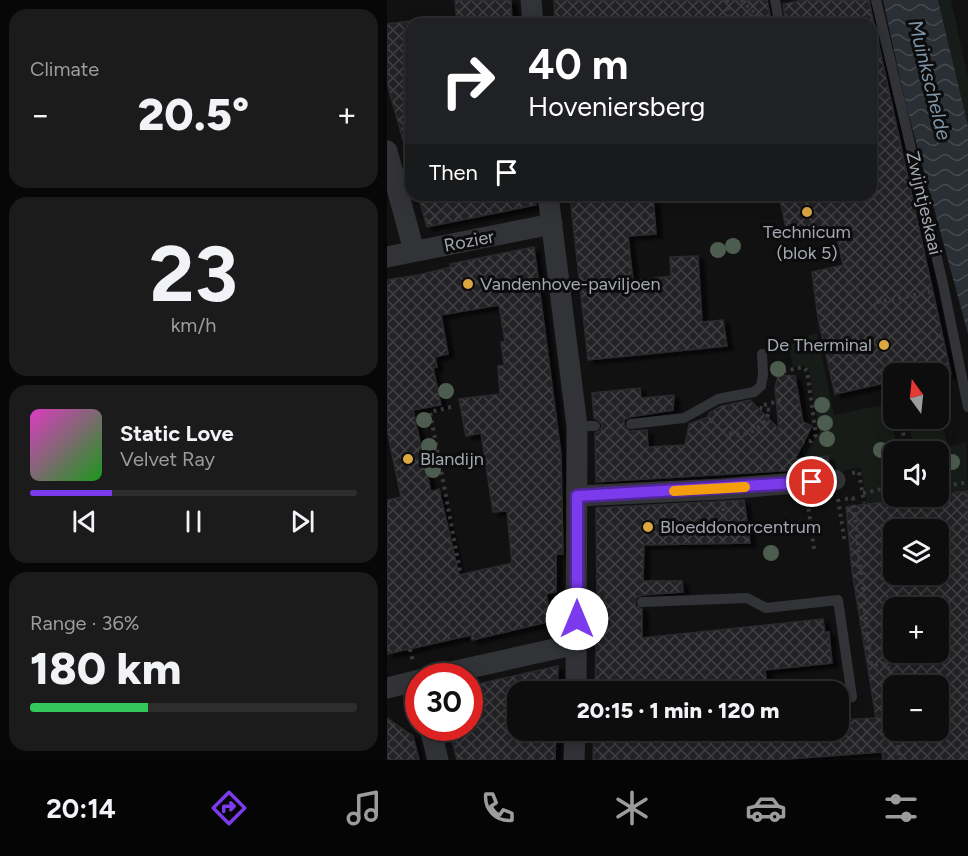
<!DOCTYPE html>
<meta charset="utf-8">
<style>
:root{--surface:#0d0d0e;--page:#1b1b1c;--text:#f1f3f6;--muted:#9a9c9e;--line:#2d2d2e;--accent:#7c3aed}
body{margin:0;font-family:Figtree,sans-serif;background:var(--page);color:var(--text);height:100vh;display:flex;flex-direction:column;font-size:22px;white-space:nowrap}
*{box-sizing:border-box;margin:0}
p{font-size:20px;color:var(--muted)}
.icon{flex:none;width:33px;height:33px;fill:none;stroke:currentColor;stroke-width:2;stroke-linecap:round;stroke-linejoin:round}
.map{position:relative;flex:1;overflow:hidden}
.drawer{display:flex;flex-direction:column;gap:9px;padding:9px;background:#070708;width:387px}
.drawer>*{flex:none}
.banner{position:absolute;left:18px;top:18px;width:472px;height:183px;border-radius:18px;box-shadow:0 3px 15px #0003,0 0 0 2px var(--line);background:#202124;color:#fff;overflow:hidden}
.needle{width:39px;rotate:345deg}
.buttons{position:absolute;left:496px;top:363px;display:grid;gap:12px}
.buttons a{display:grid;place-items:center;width:66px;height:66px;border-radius:12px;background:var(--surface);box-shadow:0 3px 15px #0003,0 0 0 2px var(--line);font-size:30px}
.speed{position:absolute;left:18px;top:663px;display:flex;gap:12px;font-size:30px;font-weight:700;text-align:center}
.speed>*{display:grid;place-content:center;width:78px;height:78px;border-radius:50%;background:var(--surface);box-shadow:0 3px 15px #0003,0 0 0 2px var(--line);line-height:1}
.speed .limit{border:9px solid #d22;background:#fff;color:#111}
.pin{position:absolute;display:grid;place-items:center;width:51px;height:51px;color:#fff;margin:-26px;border:3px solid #fff;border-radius:50%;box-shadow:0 2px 6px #0007}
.me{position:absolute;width:66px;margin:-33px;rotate:0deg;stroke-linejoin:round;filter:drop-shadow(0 0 4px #0008)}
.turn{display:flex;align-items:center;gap:21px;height:126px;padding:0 24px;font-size:27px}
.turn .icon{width:78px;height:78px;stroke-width:2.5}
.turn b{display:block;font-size:42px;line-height:51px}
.then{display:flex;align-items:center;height:57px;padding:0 24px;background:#0003;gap:12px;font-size:22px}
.big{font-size:45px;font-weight:800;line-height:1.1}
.drawer .card{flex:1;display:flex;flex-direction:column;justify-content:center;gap:9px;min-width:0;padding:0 21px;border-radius:18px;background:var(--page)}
.drawer .dial{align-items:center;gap:0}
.dial b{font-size:78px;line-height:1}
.song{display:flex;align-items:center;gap:18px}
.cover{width:72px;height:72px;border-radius:9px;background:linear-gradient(135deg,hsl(310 70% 55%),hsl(120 70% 35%))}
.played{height:6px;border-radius:3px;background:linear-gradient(90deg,var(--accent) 25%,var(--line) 25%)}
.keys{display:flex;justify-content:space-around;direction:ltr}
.heat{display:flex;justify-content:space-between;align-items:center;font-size:33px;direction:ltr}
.charge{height:9px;border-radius:4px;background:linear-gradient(90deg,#34c759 36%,var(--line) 0)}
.trip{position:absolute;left:120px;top:681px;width:342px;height:60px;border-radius:18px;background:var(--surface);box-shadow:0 3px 15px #0003,0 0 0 2px var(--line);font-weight:800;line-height:60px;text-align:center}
.dock{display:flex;height:96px;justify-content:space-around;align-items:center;background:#050506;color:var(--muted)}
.dock .icon{width:42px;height:42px}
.dock .selected{color:var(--accent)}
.dock b{font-size:27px;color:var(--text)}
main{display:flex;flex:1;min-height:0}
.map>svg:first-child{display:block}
.green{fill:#181c18}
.water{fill:url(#water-waves)}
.building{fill:url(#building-cross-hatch);stroke:#2b2b2e;stroke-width:1.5;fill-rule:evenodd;filter:url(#shadow)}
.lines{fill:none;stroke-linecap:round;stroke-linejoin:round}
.path{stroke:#383a3d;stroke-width:4;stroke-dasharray:3 4.5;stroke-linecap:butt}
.service{stroke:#323337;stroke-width:10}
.minor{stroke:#323337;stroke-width:21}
.tree{fill:#4c5c4e}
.route-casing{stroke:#51269a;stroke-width:15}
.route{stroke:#7c3aed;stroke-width:10}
.slow{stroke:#f59e0b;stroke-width:10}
.poi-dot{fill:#daa741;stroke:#0c0c0d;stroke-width:2}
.labels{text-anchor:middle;stroke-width:6;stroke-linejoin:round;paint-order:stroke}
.street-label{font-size:18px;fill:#a4a8b1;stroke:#0c0c0d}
.poi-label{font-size:18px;fill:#a4a8b1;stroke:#0c0c0d;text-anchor:start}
.water-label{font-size:20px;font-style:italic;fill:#7e95a8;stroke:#0c0c0d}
</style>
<main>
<section class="drawer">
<div class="card"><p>Climate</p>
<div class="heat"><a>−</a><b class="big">20.5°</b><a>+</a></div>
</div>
<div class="card dial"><b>23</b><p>km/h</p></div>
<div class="card">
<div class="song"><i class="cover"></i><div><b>Static Love</b><p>Velvet Ray</p></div></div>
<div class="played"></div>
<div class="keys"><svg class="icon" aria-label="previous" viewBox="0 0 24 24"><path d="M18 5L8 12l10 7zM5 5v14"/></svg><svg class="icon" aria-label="pause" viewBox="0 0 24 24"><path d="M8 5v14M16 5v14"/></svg><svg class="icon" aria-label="next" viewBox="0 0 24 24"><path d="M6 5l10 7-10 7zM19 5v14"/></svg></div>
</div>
<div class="card"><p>Range · 36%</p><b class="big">180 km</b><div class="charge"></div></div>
</section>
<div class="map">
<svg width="581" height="760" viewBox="0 0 581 760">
<defs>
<pattern id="water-waves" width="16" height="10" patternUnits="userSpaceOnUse" patternTransform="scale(1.5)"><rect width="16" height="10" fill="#292f34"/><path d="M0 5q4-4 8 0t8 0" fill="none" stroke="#454a4f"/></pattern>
<pattern id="building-cross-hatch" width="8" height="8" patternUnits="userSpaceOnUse" patternTransform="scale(1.5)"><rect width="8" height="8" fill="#242426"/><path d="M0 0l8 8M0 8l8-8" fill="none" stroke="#414143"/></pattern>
<filter id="shadow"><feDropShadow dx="6" dy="4" stdDeviation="1.5" flood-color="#0009"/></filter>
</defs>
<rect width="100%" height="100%" fill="#111112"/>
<!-- green -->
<g class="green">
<polygon points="551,0 564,0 581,77 581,126"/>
<polygon points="430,333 447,415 500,404 511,451 507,452 507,496 535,497 480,503 474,467 443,474 441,456 416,458 415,446 433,435 422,371 417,365 406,368 401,341"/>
<polygon points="520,419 538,419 539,424 554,420 561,447 579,442 581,491 552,494 552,452 528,451"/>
</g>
<!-- water -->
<polygon class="water" points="496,0 551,0 581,126 581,334 519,105"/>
<!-- building -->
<g class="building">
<polygon points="68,0 124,0 125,24 70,24"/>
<polygon points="167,0 380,0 385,24 168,24"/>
<polygon points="416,0 482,0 487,24 399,24 396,4"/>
<polygon points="24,21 24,150 19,151 0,83 0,24"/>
<polygon points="491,41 564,374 507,374 507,381 448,394 431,318 425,272 456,265 448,228 401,238 392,195 484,195 484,42"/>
<polygon points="31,195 148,195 149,205 40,227"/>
<polygon points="183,195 266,195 269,234 241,236 246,281 284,276 283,257 311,256 315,322 336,320 340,346 201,360"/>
<path d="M147 247 174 454 176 554H169V592L159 594 165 621 85 640 84 635 0 654V500L14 497 0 430V280L32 275 64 267 63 264ZM112 305 118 342H114L117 365 111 366 113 394 72 399 79 436 94 433 106 512 120 511 125 563 72 575 52 489 44 492 26 410 54 405 46 368 50 367 48 357 61 354 54 315Z"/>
<polygon points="391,375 408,376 416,422 425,426 408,459 441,456 442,468 209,482 208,433 214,430 215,425 212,420 207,418 205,393 253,388 254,398 287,395 286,410 243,417 237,420 237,425 242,431 260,430 261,447 298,445 302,424 321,417 322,413 334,406 363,400 392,429 388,388"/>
<path d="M581 491V760H496L495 752 389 760H206L207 730H452V720L489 718 465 571 459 507ZM507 530H552V574H507ZM507 608H552V652H507ZM507 686H552V730H507Z"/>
<polygon points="357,500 363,543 257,545 256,581 295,581 296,592 255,595 249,598 248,605 255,609 255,638 436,619 438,632 442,632 445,663 378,670 381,692 337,692 336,682 254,692 208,692 210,612 217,604 216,599 210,597 209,508"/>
<polygon points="171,666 170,692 130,692 130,730 169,730 168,760 70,760 62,728 82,728 82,686"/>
<polygon points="0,718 26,736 32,760 0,760"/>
</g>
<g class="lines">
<!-- path -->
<g class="path">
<polyline points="340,0 343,24"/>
<polyline points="354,0 375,20"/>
<polyline points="361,24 366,11"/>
<polyline points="487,307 486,303 543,292"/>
<polyline points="389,373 416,367 420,371 429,435 424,441 416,442"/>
<polyline points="377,405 392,401 391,394"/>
<polyline points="64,407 43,412 73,571"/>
<polyline points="513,418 520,452"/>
<path d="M324 420C342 443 374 438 383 410L368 407"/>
<polyline points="465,473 472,472 477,503"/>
<polyline points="552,487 581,482"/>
<polyline points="495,489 501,496 507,495"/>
<polyline points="476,493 495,489 507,476"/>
<polyline points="451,499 458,543"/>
<polyline points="458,499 466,498 484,665 501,664 507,714"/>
<polyline points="336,508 338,538"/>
<polyline points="427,549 421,505 427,504"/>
<polyline points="23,649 26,662"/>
<polyline points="509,730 513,760"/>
</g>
<!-- service -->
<g class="service">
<polyline points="388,0 392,23"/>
<polyline points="489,0 556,284 581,407"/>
<polyline points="244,424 297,418 331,399 367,392 374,386 376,375 375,354"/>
<polyline points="190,426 208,426"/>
<polyline points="255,602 360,598 379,608 451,600 465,697 452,699"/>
<polyline points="190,605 210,604"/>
</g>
<!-- minor -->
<g class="minor">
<polyline points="144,0 146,24"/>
<polyline points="0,151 27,251"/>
<polyline points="161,195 190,426 189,692"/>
<polyline points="0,257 165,224"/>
<polyline points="190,496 335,489 448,480"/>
<polyline points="46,676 190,644"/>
<polyline points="0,688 32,680"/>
<polyline points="43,728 51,760"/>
<polyline points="187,760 188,730"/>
</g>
</g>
<!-- trees -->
<g class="tree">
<circle cx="346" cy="246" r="8"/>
<circle cx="331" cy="250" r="8"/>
<circle cx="391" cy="369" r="8"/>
<circle cx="59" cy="391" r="8"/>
<circle cx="435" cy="405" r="8"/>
<circle cx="37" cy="420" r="8"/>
<circle cx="438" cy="423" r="8"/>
<circle cx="440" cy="439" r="8"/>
<circle cx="42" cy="446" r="8"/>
<circle cx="494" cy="450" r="8"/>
<circle cx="565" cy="462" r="8"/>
<circle cx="46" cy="470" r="8"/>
<circle cx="384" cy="553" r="8"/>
</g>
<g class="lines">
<defs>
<polyline id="route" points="190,619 190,496 425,482"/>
</defs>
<!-- route casing -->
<use href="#route" class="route-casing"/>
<!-- route -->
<use href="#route" class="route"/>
<!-- slow -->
<polyline class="slow" points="287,491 358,487"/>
</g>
<!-- markers -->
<g class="poi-dot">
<circle cx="420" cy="212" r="6"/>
<circle cx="81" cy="284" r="6"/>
<circle cx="497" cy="345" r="6"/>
<circle cx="21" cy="459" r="6"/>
<circle cx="261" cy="527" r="6"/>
</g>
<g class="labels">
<!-- street labels -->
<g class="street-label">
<text transform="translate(537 203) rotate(77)" y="6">Zwijntjeskaai</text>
<text transform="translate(82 241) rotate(-11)" y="6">Rozier</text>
</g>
<!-- poi labels -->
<g class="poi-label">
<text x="420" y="238" text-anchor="middle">Technicum<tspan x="420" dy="21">(blok 5)</tspan></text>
<text x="93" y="290">Vandenhove-paviljoen</text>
<text x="485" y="351" text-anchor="end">De Therminal</text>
<text x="33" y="465">Blandijn</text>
<text x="273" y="533">Bloeddonorcentrum</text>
</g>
<!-- water labels -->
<g class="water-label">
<text transform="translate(543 80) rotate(76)" y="7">Muinkschelde</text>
</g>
</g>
</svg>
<div class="buttons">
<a><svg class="needle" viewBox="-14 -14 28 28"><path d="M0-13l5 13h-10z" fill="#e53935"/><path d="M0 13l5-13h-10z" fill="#9a9c9e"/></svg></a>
<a><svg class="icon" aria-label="sound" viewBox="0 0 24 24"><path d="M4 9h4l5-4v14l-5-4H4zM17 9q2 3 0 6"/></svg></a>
<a><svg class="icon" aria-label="layers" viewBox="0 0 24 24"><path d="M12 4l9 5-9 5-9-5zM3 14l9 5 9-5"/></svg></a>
<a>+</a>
<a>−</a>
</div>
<div class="speed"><div class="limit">30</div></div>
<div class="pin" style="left:425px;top:482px;background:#d93025"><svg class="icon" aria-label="arrive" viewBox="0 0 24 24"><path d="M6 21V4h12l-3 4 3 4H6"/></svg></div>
<svg class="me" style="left:190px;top:619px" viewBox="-20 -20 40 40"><circle r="19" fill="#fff"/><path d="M0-13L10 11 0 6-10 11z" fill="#7c3aed"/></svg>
<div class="trip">20:15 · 1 min · 120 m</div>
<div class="banner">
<div class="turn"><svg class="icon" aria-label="right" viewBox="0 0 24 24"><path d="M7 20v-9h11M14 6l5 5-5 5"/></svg><div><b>40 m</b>Hoveniersberg</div></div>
<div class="then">Then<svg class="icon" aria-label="arrive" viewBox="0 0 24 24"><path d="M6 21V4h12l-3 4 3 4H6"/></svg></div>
</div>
</div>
</main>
<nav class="dock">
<b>20:14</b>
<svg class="icon selected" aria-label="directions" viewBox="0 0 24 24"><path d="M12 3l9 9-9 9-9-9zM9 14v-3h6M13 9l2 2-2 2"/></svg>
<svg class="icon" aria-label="music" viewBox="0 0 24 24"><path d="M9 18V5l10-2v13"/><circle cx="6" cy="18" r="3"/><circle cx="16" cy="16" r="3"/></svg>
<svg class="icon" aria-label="phone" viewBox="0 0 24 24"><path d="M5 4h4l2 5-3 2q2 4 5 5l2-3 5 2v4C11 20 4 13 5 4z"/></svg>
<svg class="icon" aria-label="climate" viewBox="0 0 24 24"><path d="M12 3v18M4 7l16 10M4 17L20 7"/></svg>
<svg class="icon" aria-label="car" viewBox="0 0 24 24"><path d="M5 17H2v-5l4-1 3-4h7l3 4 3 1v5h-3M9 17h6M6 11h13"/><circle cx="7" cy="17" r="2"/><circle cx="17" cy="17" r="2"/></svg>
<svg class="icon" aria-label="filters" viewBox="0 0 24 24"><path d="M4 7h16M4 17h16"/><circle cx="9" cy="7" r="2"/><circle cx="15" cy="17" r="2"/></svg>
</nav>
